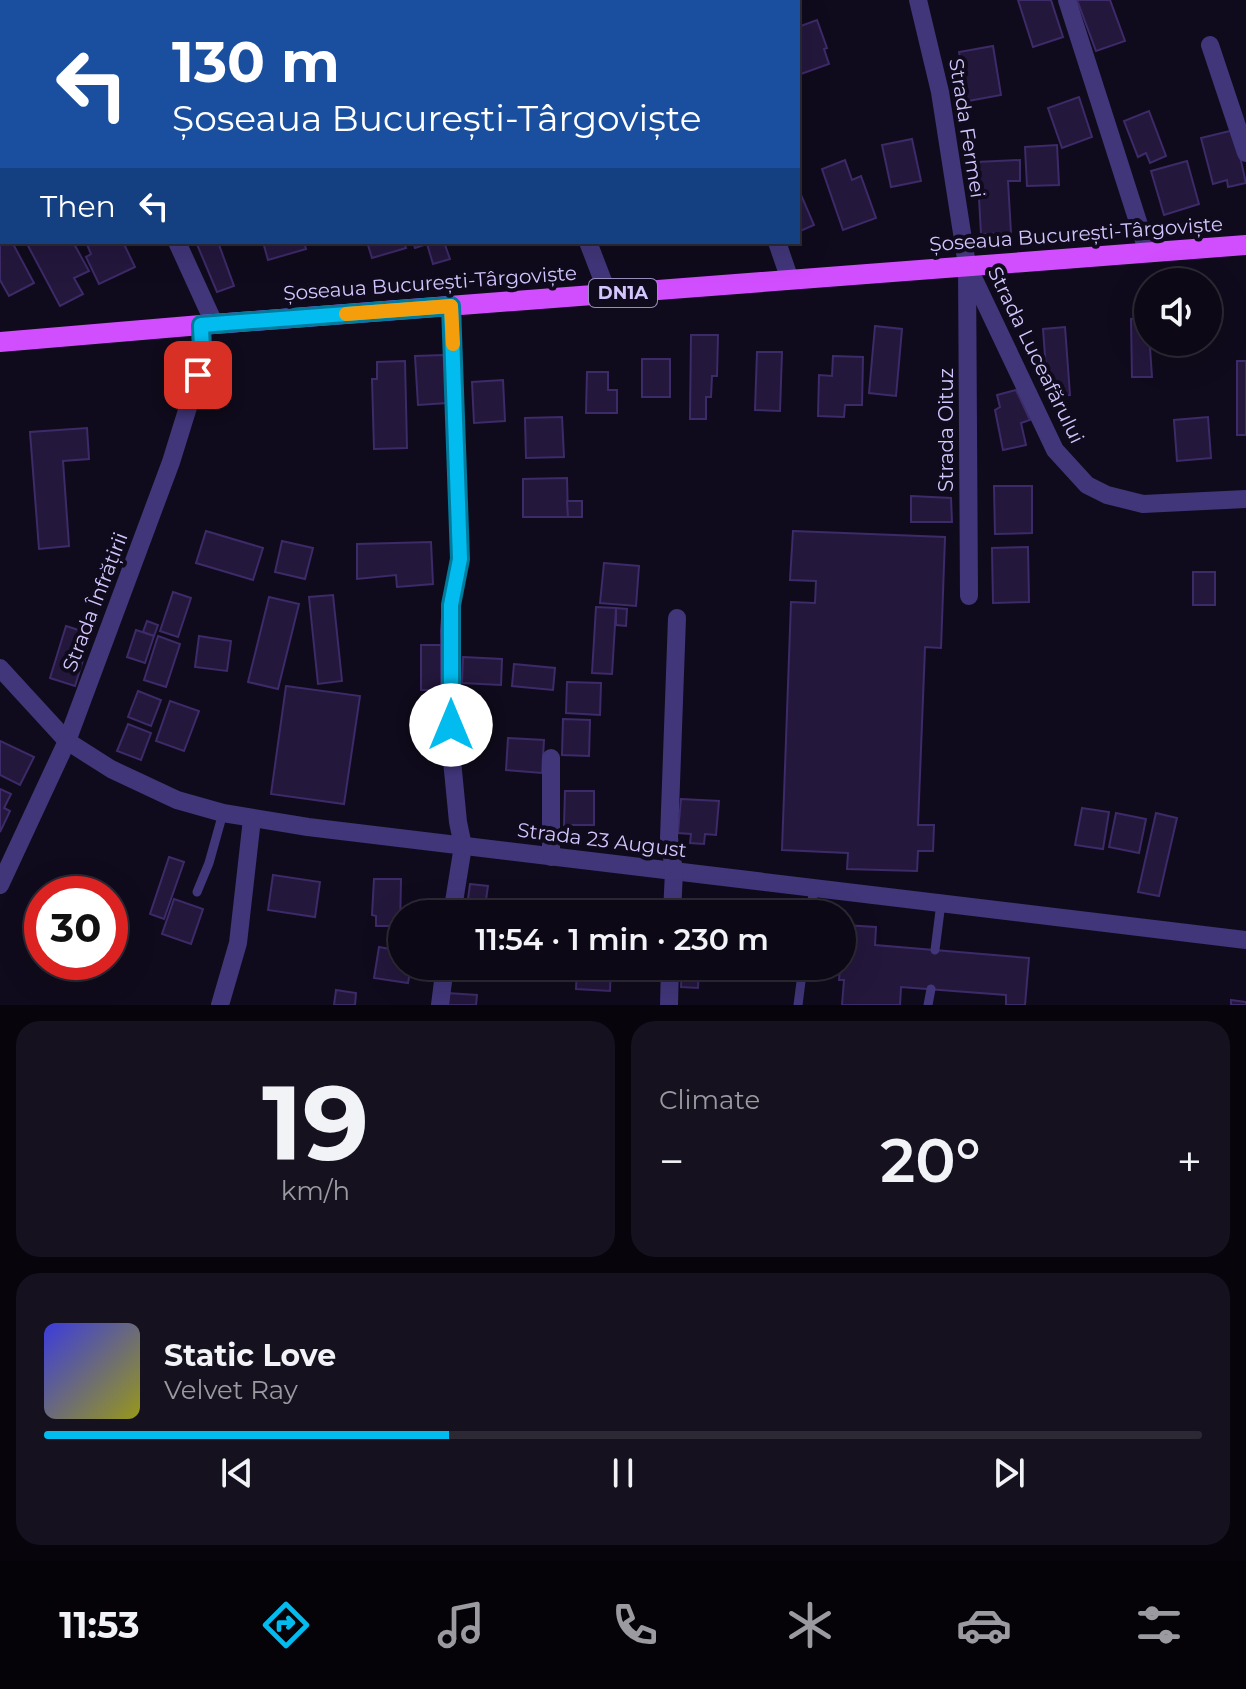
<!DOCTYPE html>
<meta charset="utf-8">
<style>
:root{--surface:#0c0815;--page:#15111e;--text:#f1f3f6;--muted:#9a9aa0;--line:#2c2934;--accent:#02bcef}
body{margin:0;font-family:Montserrat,sans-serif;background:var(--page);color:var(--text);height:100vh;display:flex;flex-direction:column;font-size:30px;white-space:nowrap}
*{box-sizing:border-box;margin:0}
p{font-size:26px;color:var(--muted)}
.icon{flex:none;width:44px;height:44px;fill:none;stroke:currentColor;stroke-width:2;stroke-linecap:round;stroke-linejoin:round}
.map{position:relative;height:1005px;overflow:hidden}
.side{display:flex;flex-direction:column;gap:16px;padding:16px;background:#07040c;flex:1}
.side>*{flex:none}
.top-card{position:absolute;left:0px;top:0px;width:800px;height:244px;box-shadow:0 8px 32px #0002,0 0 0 2px var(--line);background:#1a4fa0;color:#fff;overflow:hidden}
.controls{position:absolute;left:1134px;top:268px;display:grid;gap:16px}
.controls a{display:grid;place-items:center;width:88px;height:88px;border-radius:50%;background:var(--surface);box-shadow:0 8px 32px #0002,0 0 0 2px var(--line);font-size:40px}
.speed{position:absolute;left:24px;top:876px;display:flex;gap:16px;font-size:40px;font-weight:700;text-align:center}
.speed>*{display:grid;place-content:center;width:104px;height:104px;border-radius:50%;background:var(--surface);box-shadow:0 8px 32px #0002,0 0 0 2px var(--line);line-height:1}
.speed .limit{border:12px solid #d22;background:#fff;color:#111}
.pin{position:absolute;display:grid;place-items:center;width:68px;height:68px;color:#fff;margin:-34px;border-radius:16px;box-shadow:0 4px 12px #0006}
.me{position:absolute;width:88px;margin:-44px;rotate:0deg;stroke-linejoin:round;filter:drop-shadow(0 0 6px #0008)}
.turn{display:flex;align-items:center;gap:28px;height:168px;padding:0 40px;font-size:36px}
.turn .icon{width:104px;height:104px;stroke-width:2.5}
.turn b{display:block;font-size:56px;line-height:68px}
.then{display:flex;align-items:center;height:76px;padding:0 40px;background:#0003;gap:16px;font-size:30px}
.big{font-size:60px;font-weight:600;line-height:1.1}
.side .widget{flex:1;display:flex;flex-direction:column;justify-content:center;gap:12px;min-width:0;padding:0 28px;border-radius:24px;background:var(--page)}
.side .dial{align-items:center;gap:0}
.dial b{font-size:104px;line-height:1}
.song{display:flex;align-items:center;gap:24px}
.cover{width:96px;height:96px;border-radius:12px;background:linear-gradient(135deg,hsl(240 70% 55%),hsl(60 70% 35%))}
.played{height:8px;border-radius:4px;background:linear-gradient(90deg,var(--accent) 35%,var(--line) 35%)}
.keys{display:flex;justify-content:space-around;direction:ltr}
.heat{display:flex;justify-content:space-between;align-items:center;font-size:44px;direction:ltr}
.side .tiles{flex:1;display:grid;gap:16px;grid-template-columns:1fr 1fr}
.widget:last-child{grid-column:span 2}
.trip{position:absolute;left:388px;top:900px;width:468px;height:80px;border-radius:40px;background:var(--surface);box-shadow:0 8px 32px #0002,0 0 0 2px var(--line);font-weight:600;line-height:80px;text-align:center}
.tab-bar{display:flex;height:128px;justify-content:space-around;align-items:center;background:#050308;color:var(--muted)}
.tab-bar .icon{width:56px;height:56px}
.tab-bar .on{color:var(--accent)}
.tab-bar b{font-size:36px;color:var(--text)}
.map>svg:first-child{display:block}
.building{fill:#23173c;stroke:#3d2a68;stroke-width:2}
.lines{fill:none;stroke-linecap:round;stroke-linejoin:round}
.lane{stroke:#41367a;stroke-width:9}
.street{stroke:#41367a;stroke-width:18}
.primary{stroke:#d04efd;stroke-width:20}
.route-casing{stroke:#017a9b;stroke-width:20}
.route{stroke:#02bcef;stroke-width:14}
.slow{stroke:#f59e0b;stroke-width:14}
.labels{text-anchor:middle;stroke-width:8;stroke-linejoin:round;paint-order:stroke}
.shield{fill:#100b1c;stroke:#988eba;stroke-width:2}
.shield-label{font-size:18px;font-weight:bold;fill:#d3c6fe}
.street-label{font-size:20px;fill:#d3c6fe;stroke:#100b1c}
</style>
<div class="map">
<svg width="1246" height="1005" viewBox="0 0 1246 1005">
<rect width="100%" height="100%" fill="#100b1c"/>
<!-- building -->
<g class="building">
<polygon points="1018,0 1051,0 1063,37 1033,47"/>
<polygon points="1077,0 1110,0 1125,41 1096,51"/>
<polygon points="817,20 827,48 824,49 829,64 798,75 798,27"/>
<polygon points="993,46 1001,95 968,101 959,52"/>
<polygon points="1079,97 1092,137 1062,148 1048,108"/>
<polygon points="0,108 2,112 2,180 0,177"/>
<polygon points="1149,111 1166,156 1150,163 1146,153 1138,157 1124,121"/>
<polygon points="1234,130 1246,183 1228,187 1227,180 1213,184 1201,138"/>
<polygon points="912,139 921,181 891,187 882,145"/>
<polygon points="1057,145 1059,185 1027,186 1025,147"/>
<polygon points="845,160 852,180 861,176 876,218 843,230 822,169"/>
<polygon points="1020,160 1020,181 1008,181 1011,233 981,234 977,162"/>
<polygon points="1187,161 1199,204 1164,215 1151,171"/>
<polygon points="798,188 814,225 798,232"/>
<polygon points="0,221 2,242 12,242 34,283 9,296 0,280"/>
<polygon points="26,242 73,242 89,271 74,278 83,294 60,306"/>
<polygon points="86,242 123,242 135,267 99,284 86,257 91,254"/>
<polygon points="196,242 218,242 234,286 217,292"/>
<polygon points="263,242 304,242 306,249 268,260"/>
<polygon points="367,242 404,242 406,248 372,258"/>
<polygon points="413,242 444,242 450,259 433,264 427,244 415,248"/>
<polygon points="1148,318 1152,377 1132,377 1131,319"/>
<polygon points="875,326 902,329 896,396 869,393"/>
<polygon points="1065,327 1070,395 1048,396 1043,329"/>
<polygon points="691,335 718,335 717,376 712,376 711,397 706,397 706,419 690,419"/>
<polygon points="757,352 782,352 780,411 755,410"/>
<polygon points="444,355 447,403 418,405 415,356"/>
<polygon points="833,356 863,357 862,405 845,405 844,417 818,416 819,375 832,376"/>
<rect x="642" y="359" width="28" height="38"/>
<polygon points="405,361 407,448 374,449 372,379 377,379 377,362"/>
<rect x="1237" y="361" width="9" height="74"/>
<polygon points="587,372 608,372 608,390 617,390 617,413 586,413"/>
<polygon points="503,380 505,421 474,423 472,382"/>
<polygon points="1016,390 1030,420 1021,423 1026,445 1003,450 995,410 1000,407 997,395"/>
<polygon points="562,417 564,457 526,458 525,418"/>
<polygon points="1208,417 1211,458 1177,461 1174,420"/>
<polygon points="87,428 89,459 63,461 69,546 39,549 30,432"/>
<polygon points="567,478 568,517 523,517 523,479"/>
<polygon points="994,486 1032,486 1032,533 995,534"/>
<polygon points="911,496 951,498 952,522 911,522"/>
<polygon points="567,501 582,501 582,517 568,517"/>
<polygon points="206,531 263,548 253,580 196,563"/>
<polygon points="793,531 945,537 941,648 925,647 918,825 934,825 933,851 918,851 917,871 847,869 848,853 782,850 791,602 815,603 816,581 790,580"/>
<polygon points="282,541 313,548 305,579 275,572"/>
<polygon points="431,542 433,584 397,587 396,575 357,579 357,544"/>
<polygon points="1028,547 1029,602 993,603 992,548"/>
<polygon points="604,563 639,566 636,606 600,603"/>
<rect x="1193" y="572" width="22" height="33"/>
<polygon points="173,592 191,598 178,637 160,631"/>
<polygon points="333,595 342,681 318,684 309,597"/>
<polygon points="269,597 299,604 278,689 248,682"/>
<polygon points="596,607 616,608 612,674 592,673"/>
<polygon points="616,608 627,609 626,626 616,625"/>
<polygon points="147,621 158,625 154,636 143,632"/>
<polygon points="66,626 91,634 75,686 50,678"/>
<polygon points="136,630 154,636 145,663 127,657"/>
<polygon points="158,636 180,644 166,687 144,680"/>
<polygon points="199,636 231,641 227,671 195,667"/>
<rect x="421" y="645" width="20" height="45"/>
<polygon points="463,657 502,659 501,685 462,683"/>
<polygon points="514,664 555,668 553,690 512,686"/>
<polygon points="567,682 601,683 600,715 566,713"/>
<polygon points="286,686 360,696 344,804 271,794"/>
<polygon points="138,691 161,700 151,726 128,717"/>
<polygon points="170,701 199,711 184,751 156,741"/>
<polygon points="563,719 590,720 589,756 562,755"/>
<polygon points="128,724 151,733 141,760 117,751"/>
<polygon points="508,738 544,740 542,773 506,770"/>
<polygon points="0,741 34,757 20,785 0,775"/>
<polygon points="0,789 11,794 4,808 10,811 0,832"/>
<polygon points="565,791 594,791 594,825 564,825"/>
<polygon points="681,799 719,801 716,835 705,834 704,844 690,843 691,834 678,833"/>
<polygon points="1082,808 1109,812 1103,849 1075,845"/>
<polygon points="1116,813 1146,819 1139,853 1109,847"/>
<polygon points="1156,813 1177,818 1159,896 1138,892"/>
<polygon points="169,857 184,862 164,919 150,914"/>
<polygon points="273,875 320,882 315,917 268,910"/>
<polygon points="374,879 401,879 400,926 376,926 376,916 372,915"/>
<polygon points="470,884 488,886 484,914 466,914"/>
<polygon points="174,899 203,909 191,944 162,934"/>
<polygon points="622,906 637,907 636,914 621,914"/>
<polygon points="844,925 876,927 875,945 1029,958 1025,1005 1006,1005 1006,995 901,987 900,1005 842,1005 844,980 839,980"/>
<polygon points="42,931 42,954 34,951"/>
<polygon points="379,947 402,951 402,966 411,966 408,983 374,978"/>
<polygon points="577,966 611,966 610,991 576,989"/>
<polygon points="682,966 699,966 698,988 681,987"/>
<polygon points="336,990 356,993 355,1005 334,1005"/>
<polygon points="447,993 477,995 476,1005 446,1005"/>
<polygon points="1231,1000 1246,1002 1246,1005 1231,1005"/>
</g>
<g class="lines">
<!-- lane -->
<g class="lane">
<polyline points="197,892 209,863 223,813"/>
<polyline points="810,914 814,888"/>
<polyline points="935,950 941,903"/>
<polyline points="798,1005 803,966"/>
<polyline points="928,1005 931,989"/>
</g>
<!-- street -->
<g class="street">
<polyline points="497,0 498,2"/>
<polyline points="687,0 687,2"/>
<polyline points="918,0 940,92 967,265 969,596"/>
<polyline points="1067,0 1148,253"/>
<polyline points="1210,45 1246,153"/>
<polyline points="177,242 214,323"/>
<polyline points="588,242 608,294"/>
<polyline points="777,242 790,280"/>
<polyline points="970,271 1055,450 1087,485 1107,495 1143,504 1246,499"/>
<polyline points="451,306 460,559 451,605 449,631 451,750 458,822 463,846 452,914"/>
<polyline points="0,668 67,741 111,769 177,800 223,813 308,827 1246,940"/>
<polyline points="551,857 551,758"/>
<polyline points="0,885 67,741 171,462 198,375 202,353 201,325"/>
<polyline points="672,914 674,871 669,838 677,618"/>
<polyline points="220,1005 238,943 252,819"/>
<polyline points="440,1005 445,966"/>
<polyline points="669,1005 670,966"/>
</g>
<!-- primary -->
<polyline class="primary" points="0,342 201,325 1246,245"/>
</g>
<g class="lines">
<defs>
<polyline id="route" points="198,375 202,353 201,325 451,306 460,559 451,605 451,725"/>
</defs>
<!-- route casing -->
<use href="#route" class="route-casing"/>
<!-- route -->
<use href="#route" class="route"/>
<!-- slow -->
<polyline class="slow" points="346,314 451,306 453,344"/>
</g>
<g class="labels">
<!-- shield labels -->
<rect class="shield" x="589" y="279" width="68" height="28" rx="6"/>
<g class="shield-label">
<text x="623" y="299">DN1A</text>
</g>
<!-- street labels -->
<g class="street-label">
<text transform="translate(967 128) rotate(81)" y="7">Strada Fermei</text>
<text transform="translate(1076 234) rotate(-4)" y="7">Șoseaua București-Târgoviște</text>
<text transform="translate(430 283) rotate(-4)" y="7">Șoseaua București-Târgoviște</text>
<text transform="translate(1036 355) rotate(64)" y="7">Strada Luceafărului</text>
<text transform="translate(946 430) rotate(-90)" y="7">Strada Oituz</text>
<text transform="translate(95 602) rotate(-69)" y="7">Strada Înfrățirii</text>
<text transform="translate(602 840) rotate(7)" y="7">Strada 23 August</text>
</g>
</g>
</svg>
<div class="controls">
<a><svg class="icon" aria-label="sound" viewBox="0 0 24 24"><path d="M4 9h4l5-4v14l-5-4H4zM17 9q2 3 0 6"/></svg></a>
</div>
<div class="speed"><div class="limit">30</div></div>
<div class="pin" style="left:198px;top:375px;background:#d93025"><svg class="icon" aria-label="arrive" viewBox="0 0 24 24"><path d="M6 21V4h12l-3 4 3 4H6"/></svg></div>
<svg class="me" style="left:451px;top:725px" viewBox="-20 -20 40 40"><circle r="19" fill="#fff"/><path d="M0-13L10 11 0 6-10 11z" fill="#02bcef"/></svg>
<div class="trip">11:54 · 1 min · 230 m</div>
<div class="top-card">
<div class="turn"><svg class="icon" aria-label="left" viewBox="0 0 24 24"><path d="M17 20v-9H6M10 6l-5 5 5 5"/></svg><div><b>130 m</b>Șoseaua București-Târgoviște</div></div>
<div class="then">Then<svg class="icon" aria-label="left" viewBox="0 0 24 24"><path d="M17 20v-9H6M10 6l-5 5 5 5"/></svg></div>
</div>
</div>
<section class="side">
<div class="tiles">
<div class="widget dial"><b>19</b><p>km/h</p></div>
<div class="widget"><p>Climate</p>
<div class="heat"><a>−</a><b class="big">20°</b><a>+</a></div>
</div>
<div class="widget">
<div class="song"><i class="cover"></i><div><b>Static Love</b><p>Velvet Ray</p></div></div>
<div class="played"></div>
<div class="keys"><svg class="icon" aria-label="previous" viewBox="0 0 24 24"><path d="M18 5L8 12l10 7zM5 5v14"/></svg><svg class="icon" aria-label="pause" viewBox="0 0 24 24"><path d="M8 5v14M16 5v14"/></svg><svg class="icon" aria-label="next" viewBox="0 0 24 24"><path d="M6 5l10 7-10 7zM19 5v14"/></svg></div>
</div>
</div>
</section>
<nav class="tab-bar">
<b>11:53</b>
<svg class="icon on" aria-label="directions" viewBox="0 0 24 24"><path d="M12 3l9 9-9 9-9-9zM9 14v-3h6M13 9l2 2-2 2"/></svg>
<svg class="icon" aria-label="music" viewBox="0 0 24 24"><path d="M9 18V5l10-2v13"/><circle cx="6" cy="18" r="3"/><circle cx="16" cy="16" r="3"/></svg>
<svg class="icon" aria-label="phone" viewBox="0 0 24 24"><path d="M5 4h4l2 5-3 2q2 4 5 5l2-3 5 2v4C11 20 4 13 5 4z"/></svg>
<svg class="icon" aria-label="climate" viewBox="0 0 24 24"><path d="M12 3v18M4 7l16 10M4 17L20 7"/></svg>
<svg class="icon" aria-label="car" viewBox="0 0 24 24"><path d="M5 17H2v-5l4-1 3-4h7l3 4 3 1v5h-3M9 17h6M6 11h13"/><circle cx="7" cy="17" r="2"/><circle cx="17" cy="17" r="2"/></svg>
<svg class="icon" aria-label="filters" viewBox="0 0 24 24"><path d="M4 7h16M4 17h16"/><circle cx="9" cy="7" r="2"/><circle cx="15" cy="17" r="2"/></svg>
</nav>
